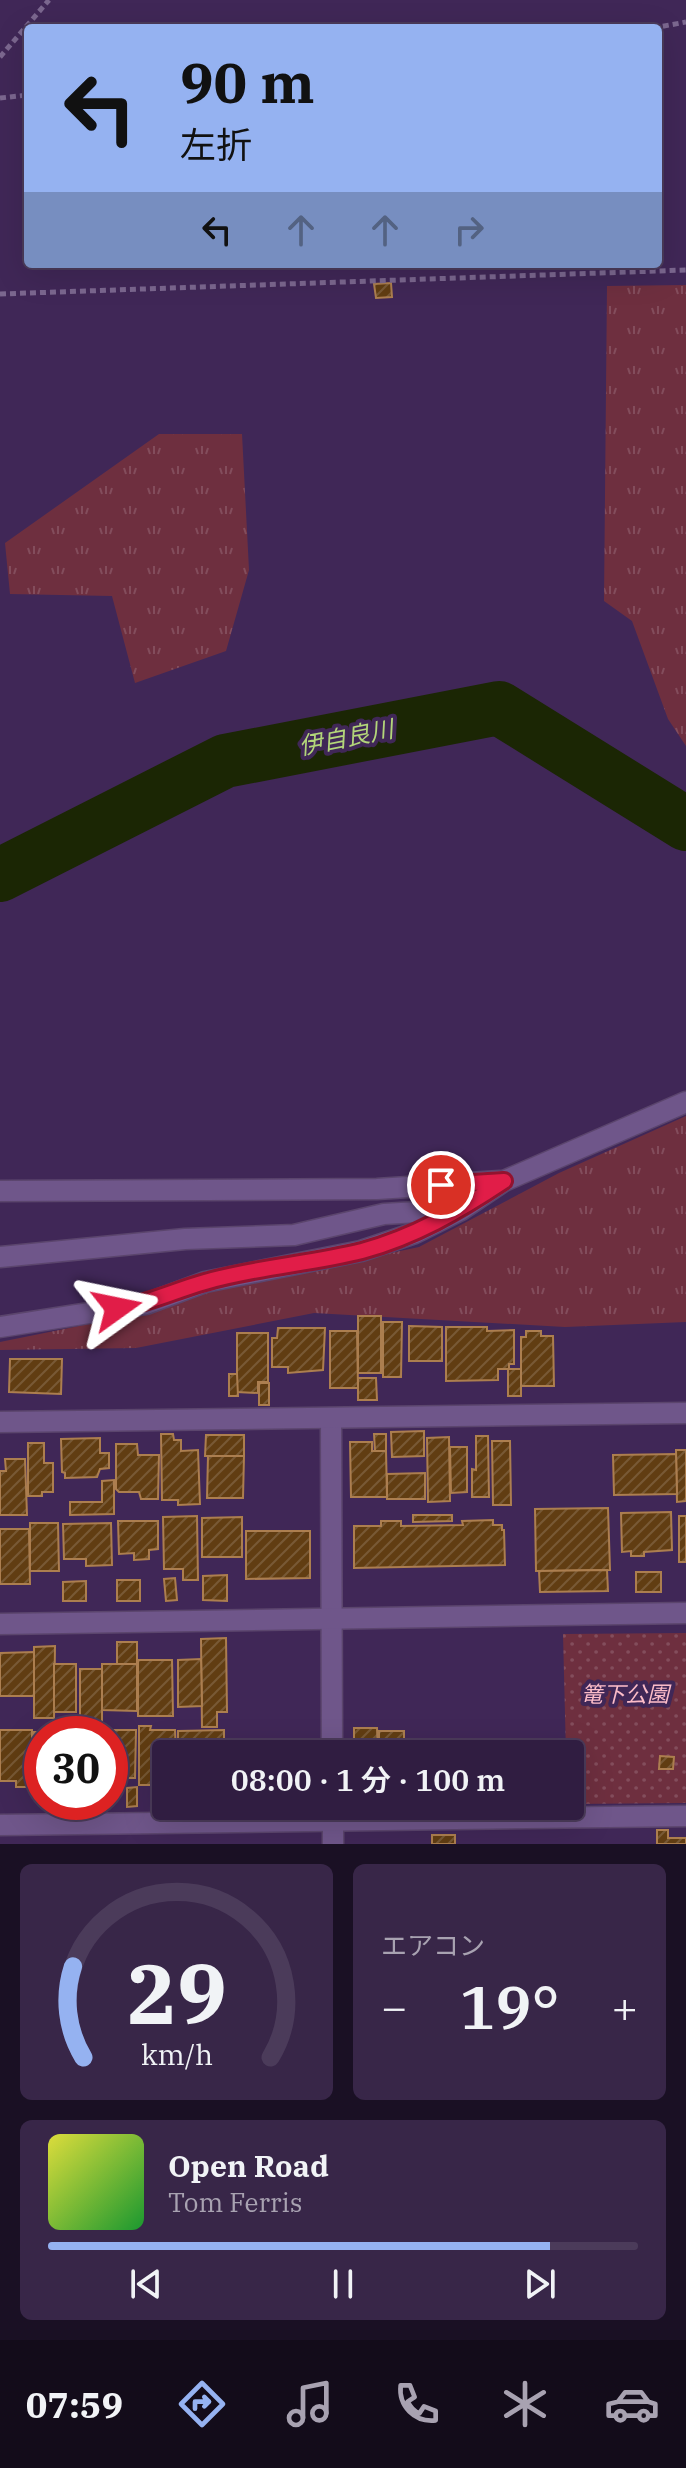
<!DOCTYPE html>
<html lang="ja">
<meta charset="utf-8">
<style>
:root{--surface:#301d41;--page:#382648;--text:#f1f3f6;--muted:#a8a2b1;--line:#4b3b5a;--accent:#95b2f1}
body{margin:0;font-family:"IBM Plex Serif","Noto Sans JP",serif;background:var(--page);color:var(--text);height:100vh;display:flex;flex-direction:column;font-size:30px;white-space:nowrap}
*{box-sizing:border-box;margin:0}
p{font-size:26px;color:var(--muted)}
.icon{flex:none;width:44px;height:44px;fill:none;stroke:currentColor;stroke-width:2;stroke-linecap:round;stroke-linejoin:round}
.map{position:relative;height:1844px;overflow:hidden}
.sheet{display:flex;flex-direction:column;gap:20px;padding:20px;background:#1a1024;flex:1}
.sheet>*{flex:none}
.hud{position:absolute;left:24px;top:24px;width:638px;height:244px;border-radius:8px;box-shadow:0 8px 32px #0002,0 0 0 2px var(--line);background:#95b2f1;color:#111;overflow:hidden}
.speed{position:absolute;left:24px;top:1716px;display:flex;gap:16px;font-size:40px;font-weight:700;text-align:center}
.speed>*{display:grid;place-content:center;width:104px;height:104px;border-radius:50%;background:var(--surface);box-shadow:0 8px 32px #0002,0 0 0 2px var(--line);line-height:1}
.speed .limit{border:12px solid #d22;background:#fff;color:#111}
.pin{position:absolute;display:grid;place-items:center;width:68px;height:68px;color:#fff;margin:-34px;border:4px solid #fff;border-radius:50%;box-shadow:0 2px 8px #0007}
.me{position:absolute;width:88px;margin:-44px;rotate:78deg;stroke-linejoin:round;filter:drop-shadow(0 0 6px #0008)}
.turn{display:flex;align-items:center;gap:28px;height:168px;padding:0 24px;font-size:36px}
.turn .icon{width:104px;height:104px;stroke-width:2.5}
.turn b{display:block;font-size:56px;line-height:68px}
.lanes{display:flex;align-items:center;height:76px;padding:0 24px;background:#0003;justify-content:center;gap:40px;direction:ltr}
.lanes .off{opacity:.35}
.big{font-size:60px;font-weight:600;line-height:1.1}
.sheet .tile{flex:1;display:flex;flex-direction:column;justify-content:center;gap:12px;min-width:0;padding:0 28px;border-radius:12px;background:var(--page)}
.sheet .dial{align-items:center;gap:0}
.dial svg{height:208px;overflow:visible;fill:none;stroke:var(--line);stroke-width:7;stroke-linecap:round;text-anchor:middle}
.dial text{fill:var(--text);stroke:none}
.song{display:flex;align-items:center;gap:24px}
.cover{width:96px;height:96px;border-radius:12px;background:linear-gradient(135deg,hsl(60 70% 55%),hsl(130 70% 35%))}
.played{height:8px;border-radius:4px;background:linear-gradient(90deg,var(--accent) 85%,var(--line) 85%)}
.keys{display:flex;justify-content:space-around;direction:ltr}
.heat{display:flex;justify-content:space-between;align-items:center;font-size:44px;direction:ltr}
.sheet .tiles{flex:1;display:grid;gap:20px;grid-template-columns:1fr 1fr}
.tile:last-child{grid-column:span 2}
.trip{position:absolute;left:152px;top:1740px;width:432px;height:80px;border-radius:8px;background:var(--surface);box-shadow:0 8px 32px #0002,0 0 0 2px var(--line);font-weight:600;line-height:80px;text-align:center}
.tab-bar{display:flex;height:128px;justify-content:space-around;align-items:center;background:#130c1a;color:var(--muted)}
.tab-bar .icon{width:56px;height:56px}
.tab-bar .on{color:var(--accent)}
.tab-bar b{font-size:36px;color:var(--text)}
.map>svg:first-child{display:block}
.grass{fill:url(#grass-tufts)}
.park{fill:url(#park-dots)}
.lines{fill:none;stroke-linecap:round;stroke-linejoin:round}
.river{stroke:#1b2604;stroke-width:54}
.building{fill:url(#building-hatch);stroke:#ac7e4f;stroke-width:2}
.minor-casing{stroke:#5b456d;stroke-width:23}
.path{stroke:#7b678f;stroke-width:5;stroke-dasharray:6 4;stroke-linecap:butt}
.minor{stroke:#6f568a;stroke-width:20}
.route-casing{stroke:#92132f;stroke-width:20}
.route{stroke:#e11d48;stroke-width:14}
.labels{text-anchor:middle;stroke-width:8;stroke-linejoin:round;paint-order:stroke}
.park-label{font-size:22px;font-style:italic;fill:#fbbcc8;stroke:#402757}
.water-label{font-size:24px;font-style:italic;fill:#b3d67a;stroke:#402757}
</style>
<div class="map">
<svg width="686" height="1844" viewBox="0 0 686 1844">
<defs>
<pattern id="grass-tufts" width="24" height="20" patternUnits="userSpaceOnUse" patternTransform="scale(2)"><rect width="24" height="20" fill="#6e2f3f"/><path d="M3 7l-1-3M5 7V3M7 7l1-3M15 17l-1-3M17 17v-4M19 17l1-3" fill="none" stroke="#834d5c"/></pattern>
<pattern id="park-dots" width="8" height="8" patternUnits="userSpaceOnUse" patternTransform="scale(2)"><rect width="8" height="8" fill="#6e2f3f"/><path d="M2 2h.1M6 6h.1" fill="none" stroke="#834d5c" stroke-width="1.8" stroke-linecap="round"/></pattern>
<pattern id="building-hatch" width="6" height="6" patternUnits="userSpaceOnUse" patternTransform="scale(2)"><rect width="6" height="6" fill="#613d12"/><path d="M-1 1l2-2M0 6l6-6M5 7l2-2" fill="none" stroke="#785935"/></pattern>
</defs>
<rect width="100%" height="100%" fill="#402757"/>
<!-- grass -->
<g class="grass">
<polygon points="686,285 686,746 668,719 632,621 604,601 607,286"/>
<polygon points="159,434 242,434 249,570 226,651 135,683 112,596 10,594 5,543"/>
<polygon points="686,1116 686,1322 565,1327 314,1313 136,1348 0,1350 0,1342 153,1311 213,1291 419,1247 559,1173"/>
</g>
<!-- park -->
<polygon class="park" points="686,1633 686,1803 570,1804 570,1754 566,1754 563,1634"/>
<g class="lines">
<!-- river -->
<polyline class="river" points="0,875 225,761 499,708 686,824"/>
</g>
<!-- building -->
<g class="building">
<polygon points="391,283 392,297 376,298 374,284"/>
<rect x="358" y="1316" width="23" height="57"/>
<polygon points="383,1322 402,1322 401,1377 383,1377"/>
<polygon points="409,1326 442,1327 442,1361 409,1361"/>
<polygon points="446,1327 487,1327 487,1331 514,1330 514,1364 509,1364 509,1369 498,1369 498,1380 446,1381"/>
<polygon points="278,1328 325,1328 323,1370 288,1373 288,1367 272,1367 272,1338 277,1338"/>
<polygon points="330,1331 357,1331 358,1388 330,1388"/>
<polygon points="526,1331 541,1331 541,1336 553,1336 554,1386 521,1386 521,1337 526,1337"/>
<polygon points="237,1333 268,1333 268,1382 258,1382 258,1393 237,1392"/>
<polygon points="10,1359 62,1359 61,1394 9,1392"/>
<rect x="508" y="1369" width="13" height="27"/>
<polygon points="229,1374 237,1374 238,1396 229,1396"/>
<polygon points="358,1378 376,1378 377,1400 358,1400"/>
<rect x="259" y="1383" width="10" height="22"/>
<polygon points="424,1431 424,1456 392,1457 391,1432"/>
<polygon points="161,1434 173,1434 174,1440 181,1440 181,1451 198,1450 200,1504 178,1505 178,1500 162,1500"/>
<polygon points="374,1434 386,1434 386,1451 375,1451"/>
<polygon points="206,1435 244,1435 244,1456 205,1456"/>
<polygon points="476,1436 488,1436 489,1497 472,1497 472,1469 476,1470"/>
<polygon points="449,1437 450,1501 428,1502 427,1438"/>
<polygon points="100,1438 100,1453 109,1453 109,1468 100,1469 97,1477 65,1478 65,1473 62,1472 61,1439"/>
<polygon points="492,1441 510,1441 511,1505 493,1505"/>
<polygon points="350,1442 372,1442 372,1451 386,1451 387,1497 351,1497"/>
<polygon points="28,1443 44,1443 44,1463 53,1463 53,1492 42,1492 42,1496 28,1496"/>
<polygon points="116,1444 137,1444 138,1455 159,1455 158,1499 141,1499 139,1492 119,1492 116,1489"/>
<polygon points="450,1447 467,1447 467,1492 451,1493"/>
<polygon points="676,1450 686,1450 686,1501 677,1502"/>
<polygon points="676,1454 677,1494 614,1495 613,1455"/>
<polygon points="208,1456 244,1456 243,1498 207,1498"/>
<polygon points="5,1459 25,1459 27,1515 0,1515 0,1471 6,1471"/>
<polygon points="425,1473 425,1499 387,1499 387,1474"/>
<polygon points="114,1480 114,1514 70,1515 70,1502 102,1502 102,1481"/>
<polygon points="608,1508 610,1570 536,1571 535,1509"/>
<polygon points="671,1512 672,1550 644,1552 644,1556 631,1556 631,1551 622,1552 621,1513"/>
<polygon points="413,1515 452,1515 452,1521 413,1522"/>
<polygon points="197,1516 198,1580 183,1580 183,1569 164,1569 163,1517"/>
<rect x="679" y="1516" width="7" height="46"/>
<polygon points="242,1517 242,1557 202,1557 202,1518"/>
<polygon points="493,1520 493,1525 502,1525 502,1530 504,1530 505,1565 354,1568 354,1526 381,1526 381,1521 401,1521 401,1526 463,1525 462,1521"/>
<polygon points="118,1521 158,1521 158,1549 149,1550 149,1559 134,1560 134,1553 119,1554"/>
<polygon points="30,1523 58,1523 59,1571 30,1571"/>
<polygon points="111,1523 112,1565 86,1566 86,1559 64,1559 63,1524"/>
<polygon points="0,1529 29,1529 30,1584 0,1584"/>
<polygon points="246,1531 310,1531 310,1578 246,1579"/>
<polygon points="607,1570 608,1591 540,1592 539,1571"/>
<rect x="636" y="1572" width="25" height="20"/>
<polygon points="227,1575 227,1601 203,1600 203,1576"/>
<polygon points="175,1578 177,1600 166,1601 164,1579"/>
<rect x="117" y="1580" width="23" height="21"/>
<polygon points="86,1581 86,1601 63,1601 63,1582"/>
<polygon points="226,1638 227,1712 217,1712 217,1727 202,1727 201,1639"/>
<rect x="117" y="1642" width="20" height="22"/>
<polygon points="55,1646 54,1718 34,1718 34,1647"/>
<polygon points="34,1652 34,1696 0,1696 0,1653"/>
<polygon points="201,1659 202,1706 178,1707 178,1660"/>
<polygon points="138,1660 172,1660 173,1716 138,1716"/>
<rect x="54" y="1664" width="22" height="48"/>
<polygon points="102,1664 137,1664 137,1711 102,1710"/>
<rect x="80" y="1669" width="22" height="52"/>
<polygon points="139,1726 151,1726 150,1730 175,1730 176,1754 166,1754 166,1791 159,1791 159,1785 139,1785"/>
<polygon points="354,1728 377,1728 378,1754 354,1754"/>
<polygon points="0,1730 32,1730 32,1787 16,1787 16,1781 0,1781"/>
<polygon points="110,1730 136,1730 135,1778 110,1778"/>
<polygon points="224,1730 224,1754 178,1754 178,1731"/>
<rect x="379" y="1731" width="25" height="23"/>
<polygon points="34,1732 59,1732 42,1734 42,1777 34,1777"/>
<polygon points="660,1756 674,1757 673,1769 659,1769"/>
<polygon points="137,1787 137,1806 127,1807 127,1788"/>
<polygon points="657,1830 668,1830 668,1838 686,1838 686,1844 657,1844"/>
<rect x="432" y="1835" width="23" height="9"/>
</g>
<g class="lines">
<defs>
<g id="minor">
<polyline points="0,1191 377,1189 500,1181"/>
<polyline points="0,1257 185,1239 294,1235 384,1214 452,1210"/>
<polyline points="0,1327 146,1304 205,1282 361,1251 415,1233 461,1210 504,1181 686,1102"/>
<polyline points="331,1420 332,1754"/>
<polyline points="0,1422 686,1413"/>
<polyline points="0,1624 686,1613"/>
<polyline points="333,1806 333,1844"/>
<polyline points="0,1825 686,1816"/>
</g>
</defs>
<!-- minor casing -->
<use href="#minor" class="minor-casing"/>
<!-- path -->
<g class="path">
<polyline points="653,28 686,22"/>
<polyline points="0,57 49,0"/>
<polyline points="0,98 28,95"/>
<polyline points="0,294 686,270"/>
</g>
<!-- minor -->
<use href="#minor" class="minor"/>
</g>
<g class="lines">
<defs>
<path id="route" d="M117 1308C151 1303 173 1291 205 1282 256 1267 310 1264 362 1251 414 1237 459 1211 504 1181L441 1185"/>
</defs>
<!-- route casing -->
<use href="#route" class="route-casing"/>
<!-- route -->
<use href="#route" class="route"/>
</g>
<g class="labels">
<!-- park labels -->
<g class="park-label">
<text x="625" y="1702">篭下公園</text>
</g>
<!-- water labels -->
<g class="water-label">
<text transform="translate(346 738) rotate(-11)" y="8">伊自良川</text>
</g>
</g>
</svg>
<div class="speed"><div class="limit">30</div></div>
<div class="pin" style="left:441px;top:1185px;background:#d93025"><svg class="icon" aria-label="arrive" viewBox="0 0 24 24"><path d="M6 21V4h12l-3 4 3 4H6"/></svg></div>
<svg class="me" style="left:117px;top:1308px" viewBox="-20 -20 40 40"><path d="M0-17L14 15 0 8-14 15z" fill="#e11d48" stroke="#fff" stroke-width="4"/></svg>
<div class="trip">08:00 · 1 分 · 100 m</div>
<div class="hud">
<div class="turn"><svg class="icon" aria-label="left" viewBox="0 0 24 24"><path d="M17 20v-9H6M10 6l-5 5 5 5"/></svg><div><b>90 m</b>左折</div></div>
<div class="lanes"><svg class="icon" aria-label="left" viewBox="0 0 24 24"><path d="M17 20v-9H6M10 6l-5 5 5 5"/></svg><svg class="icon off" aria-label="ahead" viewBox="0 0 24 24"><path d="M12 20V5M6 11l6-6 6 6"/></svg><svg class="icon off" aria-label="ahead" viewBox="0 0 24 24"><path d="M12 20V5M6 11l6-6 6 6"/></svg><svg class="icon off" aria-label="right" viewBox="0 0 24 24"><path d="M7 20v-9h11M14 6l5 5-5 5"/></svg></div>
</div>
</div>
<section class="sheet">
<div class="tiles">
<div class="tile dial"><svg viewBox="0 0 100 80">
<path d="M14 69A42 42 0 1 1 86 69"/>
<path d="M14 69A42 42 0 0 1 10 34" stroke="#95b2f1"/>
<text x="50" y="56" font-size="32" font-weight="700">29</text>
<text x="50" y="72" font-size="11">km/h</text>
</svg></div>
<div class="tile"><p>エアコン</p>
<div class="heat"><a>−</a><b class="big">19°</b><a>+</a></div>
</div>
<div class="tile">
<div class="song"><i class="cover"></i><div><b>Open Road</b><p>Tom Ferris</p></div></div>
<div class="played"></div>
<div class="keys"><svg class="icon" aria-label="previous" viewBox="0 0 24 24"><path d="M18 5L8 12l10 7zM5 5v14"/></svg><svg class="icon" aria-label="pause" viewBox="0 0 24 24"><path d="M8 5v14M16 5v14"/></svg><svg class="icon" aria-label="next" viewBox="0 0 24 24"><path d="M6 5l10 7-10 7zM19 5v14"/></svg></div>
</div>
</div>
</section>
<nav class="tab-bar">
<b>07:59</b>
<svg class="icon on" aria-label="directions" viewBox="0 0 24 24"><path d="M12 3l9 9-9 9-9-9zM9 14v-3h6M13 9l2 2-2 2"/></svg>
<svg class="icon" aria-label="music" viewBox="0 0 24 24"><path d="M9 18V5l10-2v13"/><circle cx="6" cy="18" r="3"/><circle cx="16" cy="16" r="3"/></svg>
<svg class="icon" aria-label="phone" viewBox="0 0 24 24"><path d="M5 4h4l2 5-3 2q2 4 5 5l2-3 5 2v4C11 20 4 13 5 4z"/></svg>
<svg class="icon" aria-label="climate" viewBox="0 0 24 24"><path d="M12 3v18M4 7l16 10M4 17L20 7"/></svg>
<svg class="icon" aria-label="car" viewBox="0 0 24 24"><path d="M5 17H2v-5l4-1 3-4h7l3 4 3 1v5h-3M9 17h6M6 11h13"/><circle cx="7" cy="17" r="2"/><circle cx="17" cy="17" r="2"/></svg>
</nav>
